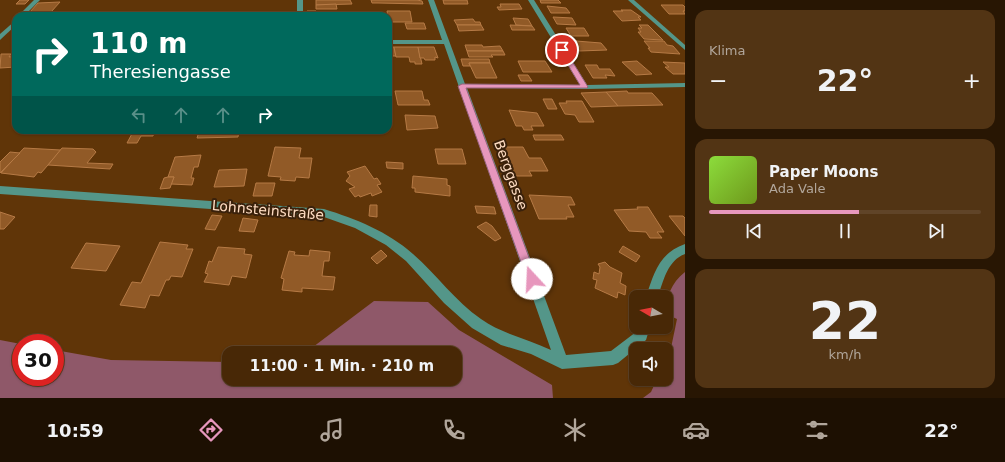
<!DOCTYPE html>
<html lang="de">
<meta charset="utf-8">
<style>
:root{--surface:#482806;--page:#523414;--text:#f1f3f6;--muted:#b1a69b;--line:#604428;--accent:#e797bd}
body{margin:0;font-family:"DejaVu Sans",sans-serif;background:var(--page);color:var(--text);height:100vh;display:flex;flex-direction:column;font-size:15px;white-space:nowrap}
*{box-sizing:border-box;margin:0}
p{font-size:13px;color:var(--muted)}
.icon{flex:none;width:22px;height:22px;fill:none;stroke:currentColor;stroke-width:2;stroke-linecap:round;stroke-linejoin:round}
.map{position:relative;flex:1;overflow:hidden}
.panel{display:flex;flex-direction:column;gap:10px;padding:10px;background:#281603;width:320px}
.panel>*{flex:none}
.hud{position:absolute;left:12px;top:12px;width:380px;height:122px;border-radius:12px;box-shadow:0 1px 3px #0004,0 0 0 1px var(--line);background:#00695c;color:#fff;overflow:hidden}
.needle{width:26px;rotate:280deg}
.controls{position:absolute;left:629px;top:290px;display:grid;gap:8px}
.controls a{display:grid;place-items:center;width:44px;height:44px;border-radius:8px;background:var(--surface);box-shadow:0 1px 3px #0004,0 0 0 1px var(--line);font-size:20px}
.speed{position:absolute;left:12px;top:334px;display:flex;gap:8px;font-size:20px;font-weight:700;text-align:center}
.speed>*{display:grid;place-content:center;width:52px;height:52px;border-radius:50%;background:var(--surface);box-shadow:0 1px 3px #0004,0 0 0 1px var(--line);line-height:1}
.speed .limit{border:6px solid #d22;background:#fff;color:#111}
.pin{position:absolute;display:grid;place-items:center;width:34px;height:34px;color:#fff;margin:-17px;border:2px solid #fff;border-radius:50%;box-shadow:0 1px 4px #0007}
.me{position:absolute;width:44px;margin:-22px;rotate:340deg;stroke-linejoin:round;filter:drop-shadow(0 0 3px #0008)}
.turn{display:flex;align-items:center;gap:14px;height:84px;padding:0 12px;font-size:18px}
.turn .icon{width:52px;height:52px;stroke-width:2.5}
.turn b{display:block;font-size:28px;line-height:34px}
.lanes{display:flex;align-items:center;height:38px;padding:0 12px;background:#0003;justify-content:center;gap:20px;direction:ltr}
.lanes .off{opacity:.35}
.big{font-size:30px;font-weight:700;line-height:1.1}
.panel .card{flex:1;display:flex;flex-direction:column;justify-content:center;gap:6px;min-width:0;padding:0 14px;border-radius:12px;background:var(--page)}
.panel .dial{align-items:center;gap:0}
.dial b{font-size:52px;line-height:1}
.song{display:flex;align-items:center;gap:12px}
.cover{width:48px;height:48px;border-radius:6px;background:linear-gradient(135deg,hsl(90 70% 55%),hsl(80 70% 35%))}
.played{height:4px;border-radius:2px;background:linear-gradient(90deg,var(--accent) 55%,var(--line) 55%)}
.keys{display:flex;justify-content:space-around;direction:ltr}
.heat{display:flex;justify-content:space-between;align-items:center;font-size:22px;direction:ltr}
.trip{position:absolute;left:222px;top:346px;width:240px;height:40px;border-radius:12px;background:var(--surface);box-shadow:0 1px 3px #0004,0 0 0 1px var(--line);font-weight:700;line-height:40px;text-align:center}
.menu{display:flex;height:64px;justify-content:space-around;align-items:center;background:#1d1002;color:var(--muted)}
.menu .icon{width:28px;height:28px}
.menu .current{color:var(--accent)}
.menu b{font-size:18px;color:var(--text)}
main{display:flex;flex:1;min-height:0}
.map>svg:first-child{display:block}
.green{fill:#8f5869}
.building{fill:#915a27;stroke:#b67a45}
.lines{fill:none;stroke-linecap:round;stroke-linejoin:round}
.minor{fill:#549689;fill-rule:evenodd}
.route{fill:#e797bd;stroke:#96627b}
.labels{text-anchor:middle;stroke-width:4;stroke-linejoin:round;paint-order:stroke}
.street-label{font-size:14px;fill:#fedcc2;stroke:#3a210b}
</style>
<main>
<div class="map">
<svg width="685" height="398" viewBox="0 0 685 398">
<rect width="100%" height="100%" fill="#603508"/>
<!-- green -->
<g class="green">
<path d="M685 272V398H643L651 392 657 379H666V359L671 348 677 319 666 314C666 297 671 283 685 272Z"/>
<polygon points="374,301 428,302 459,330 552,385 553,398 0,398 0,340 21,344 21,377 55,377 55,350 111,360 229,362 229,379 455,379 455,353 305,353"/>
</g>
<!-- building -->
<g class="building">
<polygon points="20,0 29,0 25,4 16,4"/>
<polygon points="316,0 350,0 352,4 316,5"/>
<polygon points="371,0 417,0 422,1 423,4 378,3 372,3"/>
<polygon points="443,0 467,0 468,4 444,4"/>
<polygon points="540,0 558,0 561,3 541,3"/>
<polygon points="60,2 51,12 29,13 38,3"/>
<polygon points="336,4 337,9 316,9 316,5"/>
<polygon points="500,4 519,4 522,9 499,10 497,7 501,7"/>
<polygon points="661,5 683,5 685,7 685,11 683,11 685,14 669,14"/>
<polygon points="547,6 566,8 570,13 551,13"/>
<polygon points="621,10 631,10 641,17 638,17 641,20 622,21 613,11 623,11"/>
<polygon points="307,11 316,11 317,15 307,15"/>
<polygon points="387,11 410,11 412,22 389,22"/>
<polygon points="285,12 285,16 257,16 266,15 266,13"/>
<polygon points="553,17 572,18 576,25 557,24"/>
<polygon points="513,18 528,19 532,26 516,25"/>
<polygon points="473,19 475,22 480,22 481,25 457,25 454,20"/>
<polygon points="405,23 424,23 426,29 407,29"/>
<polygon points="457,25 481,25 484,30 459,31"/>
<polygon points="510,25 532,26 535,30 512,30"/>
<polygon points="639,25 648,25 663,40 644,39 638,32 641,32 638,28 642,28"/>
<polygon points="566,28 584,28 589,36 571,36"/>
<polygon points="560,36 570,36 577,41 564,42"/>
<polygon points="576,41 601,43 607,50 579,51 576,47 579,47"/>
<polygon points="644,41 664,41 667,45 673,46 680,54 651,52 648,48 650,48"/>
<polygon points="465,45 482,45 483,47 500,46 503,51 467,51"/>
<polygon points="388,47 394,47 396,56 388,56"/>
<polygon points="394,47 418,47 422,64 415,64 415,62 410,62 409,57 396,57"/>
<polygon points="418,47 434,47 438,58 435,57 435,60 425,60 424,58 420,58"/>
<polygon points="467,51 503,51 505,55 491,55 493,57 469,57"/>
<polygon points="1,54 11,54 9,57 16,56 16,67 0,68"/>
<polygon points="461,59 489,59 490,63 469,63 470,66 463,66"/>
<polygon points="518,61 545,61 552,72 523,72"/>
<polygon points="637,61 652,74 636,75 622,62"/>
<polygon points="663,62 685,63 685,74 673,74 665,67 669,67"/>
<polygon points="469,63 490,63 497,78 476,78"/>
<polygon points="585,65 597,65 599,69 610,69 615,76 605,75 607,78 593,78"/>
<polygon points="518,75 528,75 532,81 521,81"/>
<polygon points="395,91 422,91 424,100 428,100 430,105 398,105"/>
<polygon points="627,91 628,93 652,93 663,105 618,106 606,92"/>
<polygon points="606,92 618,106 591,107 581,93"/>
<polygon points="543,99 552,99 557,109 548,109"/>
<polygon points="566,101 582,101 594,122 579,122 575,115 565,114 559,103 567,103"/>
<polygon points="509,110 537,113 544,126 531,126 533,130 524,130 522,126 516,126"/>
<polygon points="405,115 435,116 438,128 407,130"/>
<polygon points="134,130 164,130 163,132 154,132 153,136 141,136 137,143 127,143"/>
<polygon points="198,130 239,130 238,137 197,138 199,132 197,132"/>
<polygon points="533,135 561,135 564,140 535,140"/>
<polygon points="275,147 301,148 299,158 312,158 309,178 296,177 295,181 280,180 281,177 268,176"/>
<polygon points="500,147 523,147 529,158 541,158 548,171 529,171 532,176 512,176"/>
<polygon points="24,148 61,150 41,173 38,172 34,177 1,173"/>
<polygon points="62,148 93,149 96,152 87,163 113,164 110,169 48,165"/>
<polygon points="435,149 462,149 466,164 438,164"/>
<polygon points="10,152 20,153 0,173 0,162"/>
<polygon points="201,155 198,167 194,167 191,178 194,178 192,185 171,184 174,177 168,177 175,157"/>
<polygon points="386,162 403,163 403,169 387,168"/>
<polygon points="365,166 374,179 377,178 381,184 377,185 382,192 372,196 371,193 360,197 359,195 355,197 349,189 355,187 346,181 350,176 347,172"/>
<polygon points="247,169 244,186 214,187 219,170"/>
<polygon points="413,176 447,179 447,185 450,186 450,196 415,192 415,188 412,188"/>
<polygon points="168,177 174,177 170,188 160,189 164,178"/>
<polygon points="256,183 275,183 272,196 253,196"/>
<polygon points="529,195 571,197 575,205 568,205 574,217 566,217 567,219 539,219"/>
<polygon points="370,205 377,205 377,217 369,216"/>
<polygon points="475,206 494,207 496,214 477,213"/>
<polygon points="637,207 648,207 664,232 657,232 662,238 650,238 646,232 629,231 614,210 638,209"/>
<polygon points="0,212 15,217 4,229 0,229"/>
<polygon points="212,215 222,216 215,230 205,229"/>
<polygon points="669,216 683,216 685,218 685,236"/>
<polygon points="243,218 258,220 254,232 239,231"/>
<polygon points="486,222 492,226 501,238 495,241 477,227"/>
<polygon points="160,242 188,245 186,249 193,249 182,277 171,276 169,280 166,280 159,296 150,295 145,308 120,305 132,282 141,283"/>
<polygon points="86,243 120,246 106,271 71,268"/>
<polygon points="623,246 640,256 636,262 619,252"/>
<polygon points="218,247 245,249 244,254 252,255 246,278 232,276 229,285 204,282 208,274 205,273 209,261 212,262"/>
<polygon points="310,250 330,252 329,261 324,261 322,276 335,277 333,290 302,288 302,292 282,290 284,279 281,278 289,251 295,252 294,255 309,256"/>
<polygon points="381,250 387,256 377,264 371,258"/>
<polygon points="605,262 610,267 622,273 620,283 626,286 625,295 618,292 617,298 595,288 597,280 593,279 594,272 599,274 600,267 598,264"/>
</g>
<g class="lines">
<!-- minor -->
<g class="minor">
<polygon points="34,0 40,0 24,16 18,16"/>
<rect x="297" y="0" width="6" height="16"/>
<path d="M428 0H434L465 84 580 85 528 0H534L587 85 685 83V87L585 89 467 88 566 355 611 351 636 332 638 327H650L646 340 618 363 613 365 562 369 531 354 501 345 472 328 444 303 406 261 386 245 355 228 324 217 0 194V186L324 209C356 219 387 231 413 254 437 275 455 301 481 319 502 334 528 339 551 350L444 44H388V40H442Z"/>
<polygon points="628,0 634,0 685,45 685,50"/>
<polygon points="16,20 16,25 0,40 0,34"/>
<path d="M685 244V254C668 260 663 281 658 297H646C654 273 659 253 685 244Z"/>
</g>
</g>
<!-- route -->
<polygon class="route" points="560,48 564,48 588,87 587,88 466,88 537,279 536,282 528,282 527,279 458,86 462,84 580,85 559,50"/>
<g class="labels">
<!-- street labels -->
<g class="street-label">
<text transform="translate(511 175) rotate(70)" y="5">Berggasse</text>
<text transform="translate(268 210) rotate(5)" y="5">Lohnsteinstraße</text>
</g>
</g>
</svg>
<div class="controls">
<a><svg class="needle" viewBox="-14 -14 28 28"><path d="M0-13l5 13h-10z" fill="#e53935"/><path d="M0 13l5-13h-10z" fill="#b1a69b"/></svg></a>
<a><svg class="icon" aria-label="sound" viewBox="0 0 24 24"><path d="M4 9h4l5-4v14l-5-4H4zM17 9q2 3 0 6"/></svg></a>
</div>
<div class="speed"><div class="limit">30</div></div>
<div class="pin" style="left:562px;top:50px;background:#d93025"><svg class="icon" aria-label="arrive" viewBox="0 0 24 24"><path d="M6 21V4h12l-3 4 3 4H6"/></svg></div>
<svg class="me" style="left:532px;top:279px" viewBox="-20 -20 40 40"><circle r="19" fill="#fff"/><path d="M0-13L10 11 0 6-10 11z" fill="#e797bd"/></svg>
<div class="trip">11:00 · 1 Min. · 210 m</div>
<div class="hud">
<div class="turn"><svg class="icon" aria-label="right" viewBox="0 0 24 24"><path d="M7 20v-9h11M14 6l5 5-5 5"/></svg><div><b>110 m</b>Theresiengasse</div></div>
<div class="lanes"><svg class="icon off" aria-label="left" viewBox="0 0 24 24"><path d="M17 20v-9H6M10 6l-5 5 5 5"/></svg><svg class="icon off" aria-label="ahead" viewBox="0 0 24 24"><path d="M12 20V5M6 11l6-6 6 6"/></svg><svg class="icon off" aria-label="ahead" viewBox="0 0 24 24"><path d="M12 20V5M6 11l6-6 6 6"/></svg><svg class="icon" aria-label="right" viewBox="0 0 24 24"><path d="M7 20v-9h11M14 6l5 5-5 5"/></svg></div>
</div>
</div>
<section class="panel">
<div class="card"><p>Klima</p>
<div class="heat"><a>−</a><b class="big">22°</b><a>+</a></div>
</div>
<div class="card">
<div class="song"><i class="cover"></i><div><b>Paper Moons</b><p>Ada Vale</p></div></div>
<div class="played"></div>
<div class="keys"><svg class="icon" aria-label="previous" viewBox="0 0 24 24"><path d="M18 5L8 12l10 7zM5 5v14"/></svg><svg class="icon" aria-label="pause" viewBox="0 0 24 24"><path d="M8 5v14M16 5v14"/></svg><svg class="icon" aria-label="next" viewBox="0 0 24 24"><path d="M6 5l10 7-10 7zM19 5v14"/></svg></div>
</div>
<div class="card dial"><b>22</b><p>km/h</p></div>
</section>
</main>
<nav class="menu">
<b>10:59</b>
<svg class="icon current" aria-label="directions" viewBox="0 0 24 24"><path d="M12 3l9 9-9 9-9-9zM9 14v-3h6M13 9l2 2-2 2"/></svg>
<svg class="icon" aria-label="music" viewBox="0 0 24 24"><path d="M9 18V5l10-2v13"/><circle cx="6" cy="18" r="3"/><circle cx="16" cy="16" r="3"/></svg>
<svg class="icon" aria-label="phone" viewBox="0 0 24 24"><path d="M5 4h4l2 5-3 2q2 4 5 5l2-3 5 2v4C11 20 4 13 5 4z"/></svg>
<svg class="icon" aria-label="climate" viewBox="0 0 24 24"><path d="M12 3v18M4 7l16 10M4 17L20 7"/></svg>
<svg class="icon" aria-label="car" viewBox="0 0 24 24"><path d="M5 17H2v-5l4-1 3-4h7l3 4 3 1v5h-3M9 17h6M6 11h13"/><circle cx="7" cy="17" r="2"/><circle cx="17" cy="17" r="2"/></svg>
<svg class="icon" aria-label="filters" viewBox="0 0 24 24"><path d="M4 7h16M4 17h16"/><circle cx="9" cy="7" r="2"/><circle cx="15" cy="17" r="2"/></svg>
<b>22°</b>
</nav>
